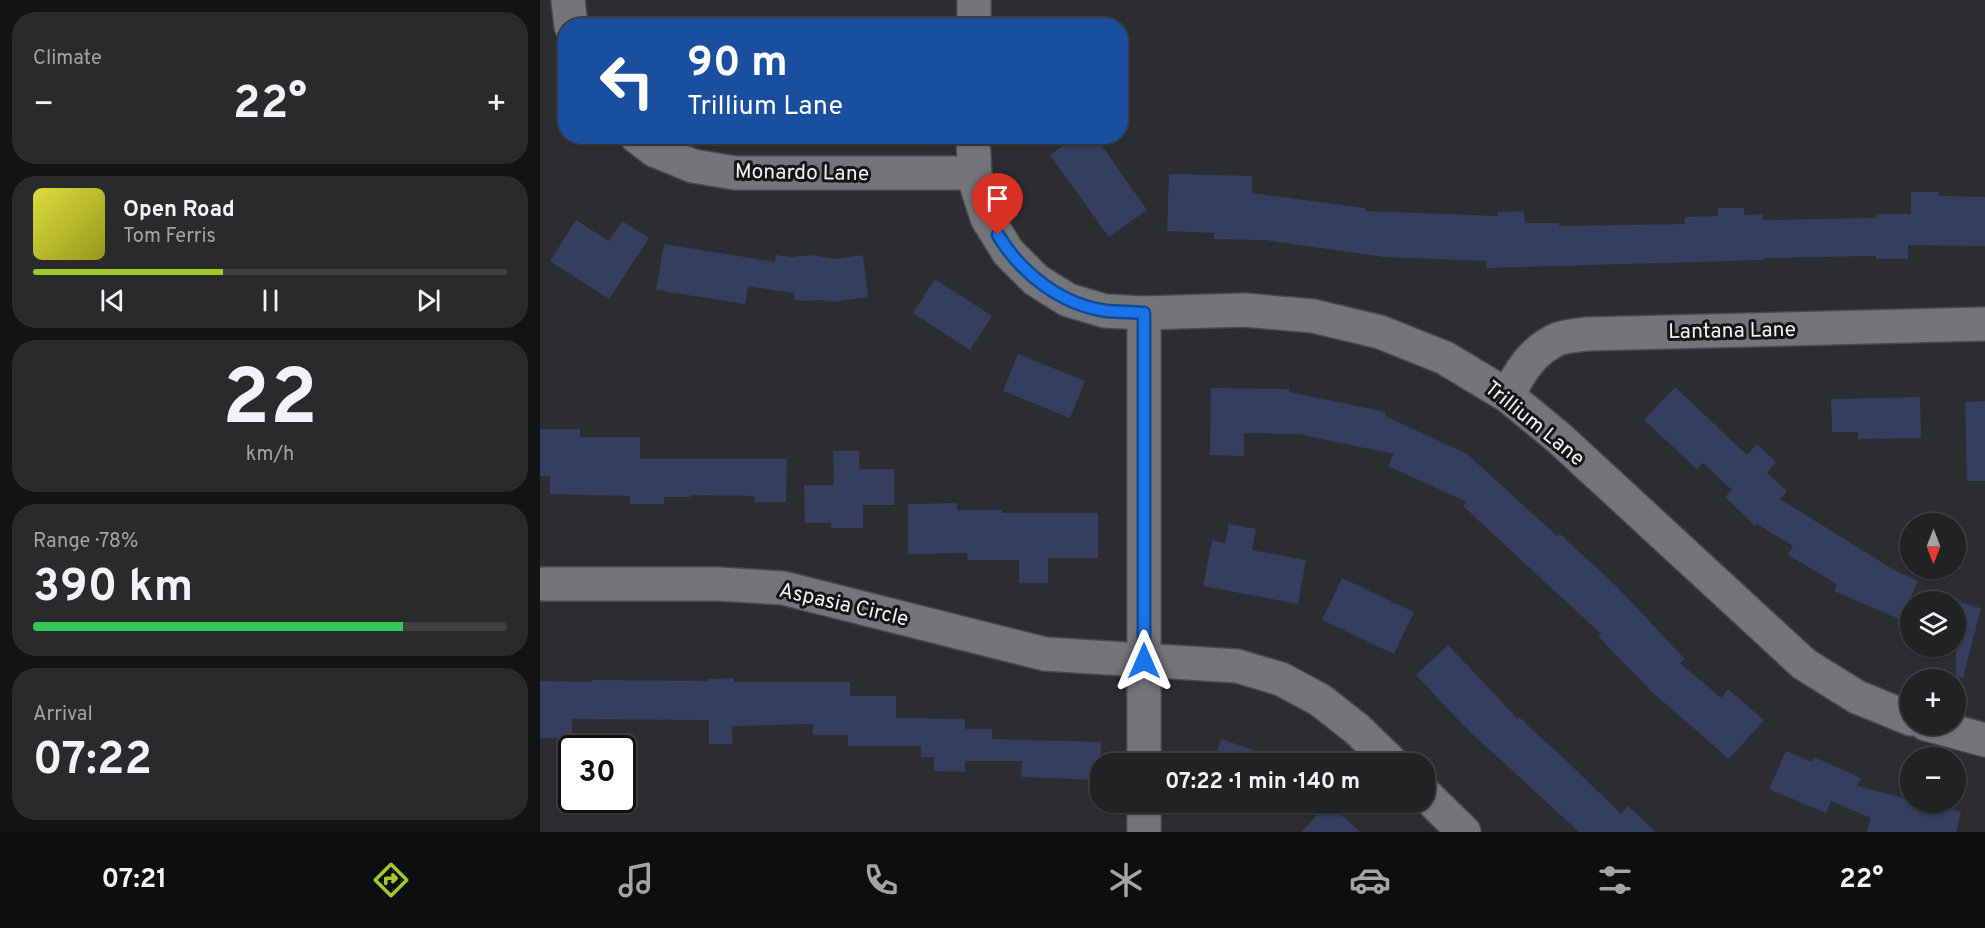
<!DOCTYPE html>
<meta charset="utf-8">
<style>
:root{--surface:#202224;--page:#282a2c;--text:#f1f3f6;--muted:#a2a4a6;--line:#3d3f41;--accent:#a2c929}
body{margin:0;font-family:Overpass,sans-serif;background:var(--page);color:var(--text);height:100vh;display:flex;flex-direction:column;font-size:22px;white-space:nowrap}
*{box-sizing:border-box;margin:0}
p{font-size:20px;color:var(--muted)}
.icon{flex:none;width:33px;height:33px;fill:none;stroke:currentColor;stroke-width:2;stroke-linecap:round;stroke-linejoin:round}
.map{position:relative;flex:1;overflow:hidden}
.details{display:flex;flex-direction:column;gap:12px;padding:12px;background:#121314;width:540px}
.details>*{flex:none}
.banner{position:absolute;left:18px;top:18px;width:570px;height:126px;border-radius:24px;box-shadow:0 2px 4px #0004,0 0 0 2px var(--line);background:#1a4fa0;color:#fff;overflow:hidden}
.needle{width:39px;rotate:180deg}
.fabs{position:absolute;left:1360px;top:513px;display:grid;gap:12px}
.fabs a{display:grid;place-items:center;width:66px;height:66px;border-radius:50%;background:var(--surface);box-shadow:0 2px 4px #0004,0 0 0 2px var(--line);font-size:30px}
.speed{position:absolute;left:18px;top:735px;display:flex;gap:12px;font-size:30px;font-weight:700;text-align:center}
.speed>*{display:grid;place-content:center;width:78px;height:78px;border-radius:50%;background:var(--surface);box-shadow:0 2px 4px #0004,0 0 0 2px var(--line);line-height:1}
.speed .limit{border:3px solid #111;border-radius:9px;background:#fff;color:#111}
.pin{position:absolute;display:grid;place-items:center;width:51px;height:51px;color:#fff;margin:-62px -26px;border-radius:50% 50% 50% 0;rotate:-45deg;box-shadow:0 0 6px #0007}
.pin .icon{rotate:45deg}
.me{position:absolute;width:66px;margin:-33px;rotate:0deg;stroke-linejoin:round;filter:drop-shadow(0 0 4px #0008)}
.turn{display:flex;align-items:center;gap:21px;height:126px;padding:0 30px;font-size:27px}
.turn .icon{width:78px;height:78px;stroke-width:2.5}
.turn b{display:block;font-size:42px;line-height:51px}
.big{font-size:45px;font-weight:700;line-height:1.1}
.details .widget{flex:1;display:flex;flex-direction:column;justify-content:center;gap:9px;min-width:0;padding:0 21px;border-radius:24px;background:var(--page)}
.details .dial{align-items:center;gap:0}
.dial b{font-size:78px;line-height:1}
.song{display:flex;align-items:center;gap:18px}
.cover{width:72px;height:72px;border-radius:9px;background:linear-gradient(135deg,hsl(60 70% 55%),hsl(60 70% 35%))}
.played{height:6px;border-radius:3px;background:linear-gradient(90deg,var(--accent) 40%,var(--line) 40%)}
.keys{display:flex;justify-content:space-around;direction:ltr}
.heat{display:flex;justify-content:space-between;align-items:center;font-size:33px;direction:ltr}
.charge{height:9px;border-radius:4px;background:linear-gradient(90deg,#34c759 78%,var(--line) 0)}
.trip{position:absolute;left:550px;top:753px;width:345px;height:60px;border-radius:24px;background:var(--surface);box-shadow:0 2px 4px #0004,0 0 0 2px var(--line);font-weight:700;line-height:60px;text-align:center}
.tab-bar{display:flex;height:96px;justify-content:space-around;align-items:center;background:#0d0e0e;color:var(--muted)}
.tab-bar .icon{width:42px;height:42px}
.tab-bar .selected{color:var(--accent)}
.tab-bar b{font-size:27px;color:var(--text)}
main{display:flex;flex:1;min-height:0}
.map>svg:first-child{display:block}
.building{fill:#353e5f}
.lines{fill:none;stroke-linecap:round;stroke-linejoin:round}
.minor-casing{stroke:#494a4d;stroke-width:36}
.minor{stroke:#737579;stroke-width:33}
.route-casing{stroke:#114b97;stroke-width:15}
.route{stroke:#1a73e8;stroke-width:10}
.labels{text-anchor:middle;stroke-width:6;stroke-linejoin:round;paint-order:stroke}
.street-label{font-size:21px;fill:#f0f1f3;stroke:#141517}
</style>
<main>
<section class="details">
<div class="widget"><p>Climate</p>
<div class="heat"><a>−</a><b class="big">22°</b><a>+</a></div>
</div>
<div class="widget">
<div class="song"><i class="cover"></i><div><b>Open Road</b><p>Tom Ferris</p></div></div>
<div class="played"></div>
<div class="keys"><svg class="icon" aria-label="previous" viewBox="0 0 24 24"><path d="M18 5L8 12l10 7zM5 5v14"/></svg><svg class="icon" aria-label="pause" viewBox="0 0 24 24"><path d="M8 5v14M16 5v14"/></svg><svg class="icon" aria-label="next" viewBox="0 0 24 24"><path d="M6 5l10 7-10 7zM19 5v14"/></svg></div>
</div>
<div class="widget dial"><b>22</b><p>km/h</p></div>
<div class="widget"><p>Range · 78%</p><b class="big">390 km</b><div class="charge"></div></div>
<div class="widget"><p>Arrival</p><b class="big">07:22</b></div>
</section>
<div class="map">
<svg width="1445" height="832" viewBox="0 0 1445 832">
<rect width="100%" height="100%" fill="#2b2d30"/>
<!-- building -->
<g class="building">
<polygon points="536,136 555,136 607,210 569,237 510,155"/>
<polygon points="629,174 712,176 712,193 825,208 825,211 958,216 958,212 984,211 985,223 1019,223 1019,226 1145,224 1145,217 1178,216 1178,208 1204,208 1204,215 1223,214 1223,220 1336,218 1337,214 1371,214 1371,192 1399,192 1399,196 1445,197 1445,246 1368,245 1368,259 1336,259 1336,256 1224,258 1224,260 946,268 946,261 845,257 724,240 674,239 674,233 627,231"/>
<polygon points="36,220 69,241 82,221 109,238 69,299 10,261"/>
<polygon points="124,244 235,262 236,255 252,257 271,255 296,259 323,255 328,297 292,302 280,300 266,301 255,300 254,293 208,286 205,304 116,290"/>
<polygon points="395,279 452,316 430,350 373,313"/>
<polygon points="478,354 545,381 530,418 463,391"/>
<polygon points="1135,387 1207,455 1217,444 1236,462 1227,473 1247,491 1240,499 1354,570 1378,581 1361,620 1294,591 1297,584 1248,555 1253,546 1217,524 1215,526 1185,497 1192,490 1163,463 1157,469 1104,420"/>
<polygon points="671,388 749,389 749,392 846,412 845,416 927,454 1017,536 1020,534 1076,586 1145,659 1140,663 1181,698 1188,689 1224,720 1189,759 1111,691 1058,636 1061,634 923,506 927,502 848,466 854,454 758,434 704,433 704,456 670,455"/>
<polygon points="1380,397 1381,438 1318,439 1318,432 1292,432 1291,399"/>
<polygon points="1445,401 1445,481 1427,481 1425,402"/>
<polygon points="0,429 40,429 40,437 100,437 100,459 247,459 246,502 215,502 215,496 151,495 151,497 124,497 124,504 90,504 90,496 10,494 10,476 0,476"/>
<polygon points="293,451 319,451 319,469 354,469 354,505 323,505 323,528 291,528 291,523 265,523 264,485 294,485"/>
<polygon points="417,503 417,510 462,510 462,513 558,513 558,558 508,558 508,583 479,583 479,560 428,560 427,553 368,554 368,504"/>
<polygon points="689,524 716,529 712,550 766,560 758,604 663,586 672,540 685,543"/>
<polygon points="802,578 874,612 854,654 782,620"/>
<polygon points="1416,601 1441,608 1423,678 1416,677"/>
<polygon points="908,645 978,719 979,717 1037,771 1081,814 1088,806 1116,832 1039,832 926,728 876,675"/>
<polygon points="194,678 194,682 310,682 310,696 356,696 356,718 425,719 425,729 452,729 452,739 561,742 560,780 481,777 482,761 425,761 425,772 394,771 394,757 381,757 381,746 308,746 308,735 273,735 273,724 192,726 193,744 169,744 169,720 32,719 32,738 0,738 0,681 52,682 52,680 168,681 168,679"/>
<polygon points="681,739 742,760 742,764 673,764"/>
<polygon points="1246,751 1272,762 1274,757 1321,778 1317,786 1371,800 1371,802 1382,802 1421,812 1416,832 1327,832 1331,818 1291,801 1286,813 1229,789"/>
<polygon points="789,803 820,832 761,832"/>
</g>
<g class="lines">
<defs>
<g id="minor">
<polyline points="28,0 31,26"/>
<polyline points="434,26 434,0"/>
<polyline points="96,136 114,150 153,166 195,173 435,173"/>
<polyline points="433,136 435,181 447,218 468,252 496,280 528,300 565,311 604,313 704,310 773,316 840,332 905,358 968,396 1019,438 1264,664 1317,697 1371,719"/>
<polyline points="604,313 604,764"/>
<path d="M968 396C979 372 993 350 1018 339 1026 336 1038 335 1047 334L1445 324"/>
<polyline points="0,584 178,584 243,588 505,654 697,666 741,679 780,700 817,729 853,764"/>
<polyline points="1386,724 1445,740"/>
<polyline points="885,794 924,832"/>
<polyline points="604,802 604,832"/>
</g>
</defs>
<!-- minor casing -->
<use href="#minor" class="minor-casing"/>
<!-- minor -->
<use href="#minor" class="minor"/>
</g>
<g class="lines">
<defs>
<path id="route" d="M458 235C481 273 521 305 567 311 579 312 592 312 604 313V661"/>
</defs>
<!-- route casing -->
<use href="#route" class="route-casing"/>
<!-- route -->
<use href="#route" class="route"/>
</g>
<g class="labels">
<!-- street labels -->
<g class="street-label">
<text transform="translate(262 172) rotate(1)" y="7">Monardo Lane</text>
<text transform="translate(1192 330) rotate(-1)" y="7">Lantana Lane</text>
<text transform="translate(995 423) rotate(39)" y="7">Trillium Lane</text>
<text transform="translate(304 604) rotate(13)" y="7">Aspasia Circle</text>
</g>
</g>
</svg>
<div class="fabs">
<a><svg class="needle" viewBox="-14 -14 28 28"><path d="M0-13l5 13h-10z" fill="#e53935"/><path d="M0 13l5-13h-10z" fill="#a2a4a6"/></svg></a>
<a><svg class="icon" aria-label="layers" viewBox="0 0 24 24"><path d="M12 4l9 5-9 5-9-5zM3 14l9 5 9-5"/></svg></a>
<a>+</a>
<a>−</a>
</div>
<div class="speed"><div class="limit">30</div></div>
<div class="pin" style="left:458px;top:235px;background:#d93025"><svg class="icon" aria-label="arrive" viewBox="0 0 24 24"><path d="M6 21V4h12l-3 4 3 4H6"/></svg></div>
<svg class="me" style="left:604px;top:661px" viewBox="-20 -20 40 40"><path d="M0-17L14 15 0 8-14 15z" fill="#1a73e8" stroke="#fff" stroke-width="4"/></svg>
<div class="trip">07:22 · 1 min · 140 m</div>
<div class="banner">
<div class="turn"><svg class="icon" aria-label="left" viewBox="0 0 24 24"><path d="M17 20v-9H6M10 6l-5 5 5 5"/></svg><div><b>90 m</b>Trillium Lane</div></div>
</div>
</div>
</main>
<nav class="tab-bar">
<b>07:21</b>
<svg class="icon selected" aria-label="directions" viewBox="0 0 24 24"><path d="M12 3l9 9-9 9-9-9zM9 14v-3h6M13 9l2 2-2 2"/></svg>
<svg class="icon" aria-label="music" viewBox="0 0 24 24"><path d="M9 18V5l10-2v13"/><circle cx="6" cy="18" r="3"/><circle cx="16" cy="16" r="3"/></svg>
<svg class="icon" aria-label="phone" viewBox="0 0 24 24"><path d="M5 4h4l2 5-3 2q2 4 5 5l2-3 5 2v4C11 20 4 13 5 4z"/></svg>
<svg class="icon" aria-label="climate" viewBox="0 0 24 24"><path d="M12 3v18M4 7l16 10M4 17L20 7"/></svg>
<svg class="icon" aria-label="car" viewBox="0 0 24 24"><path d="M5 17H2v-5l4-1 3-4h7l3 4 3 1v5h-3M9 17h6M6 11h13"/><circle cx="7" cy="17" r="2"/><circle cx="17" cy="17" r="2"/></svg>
<svg class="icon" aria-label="filters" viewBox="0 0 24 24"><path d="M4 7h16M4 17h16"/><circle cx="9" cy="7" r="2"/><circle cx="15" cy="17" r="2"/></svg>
<b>22°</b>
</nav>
